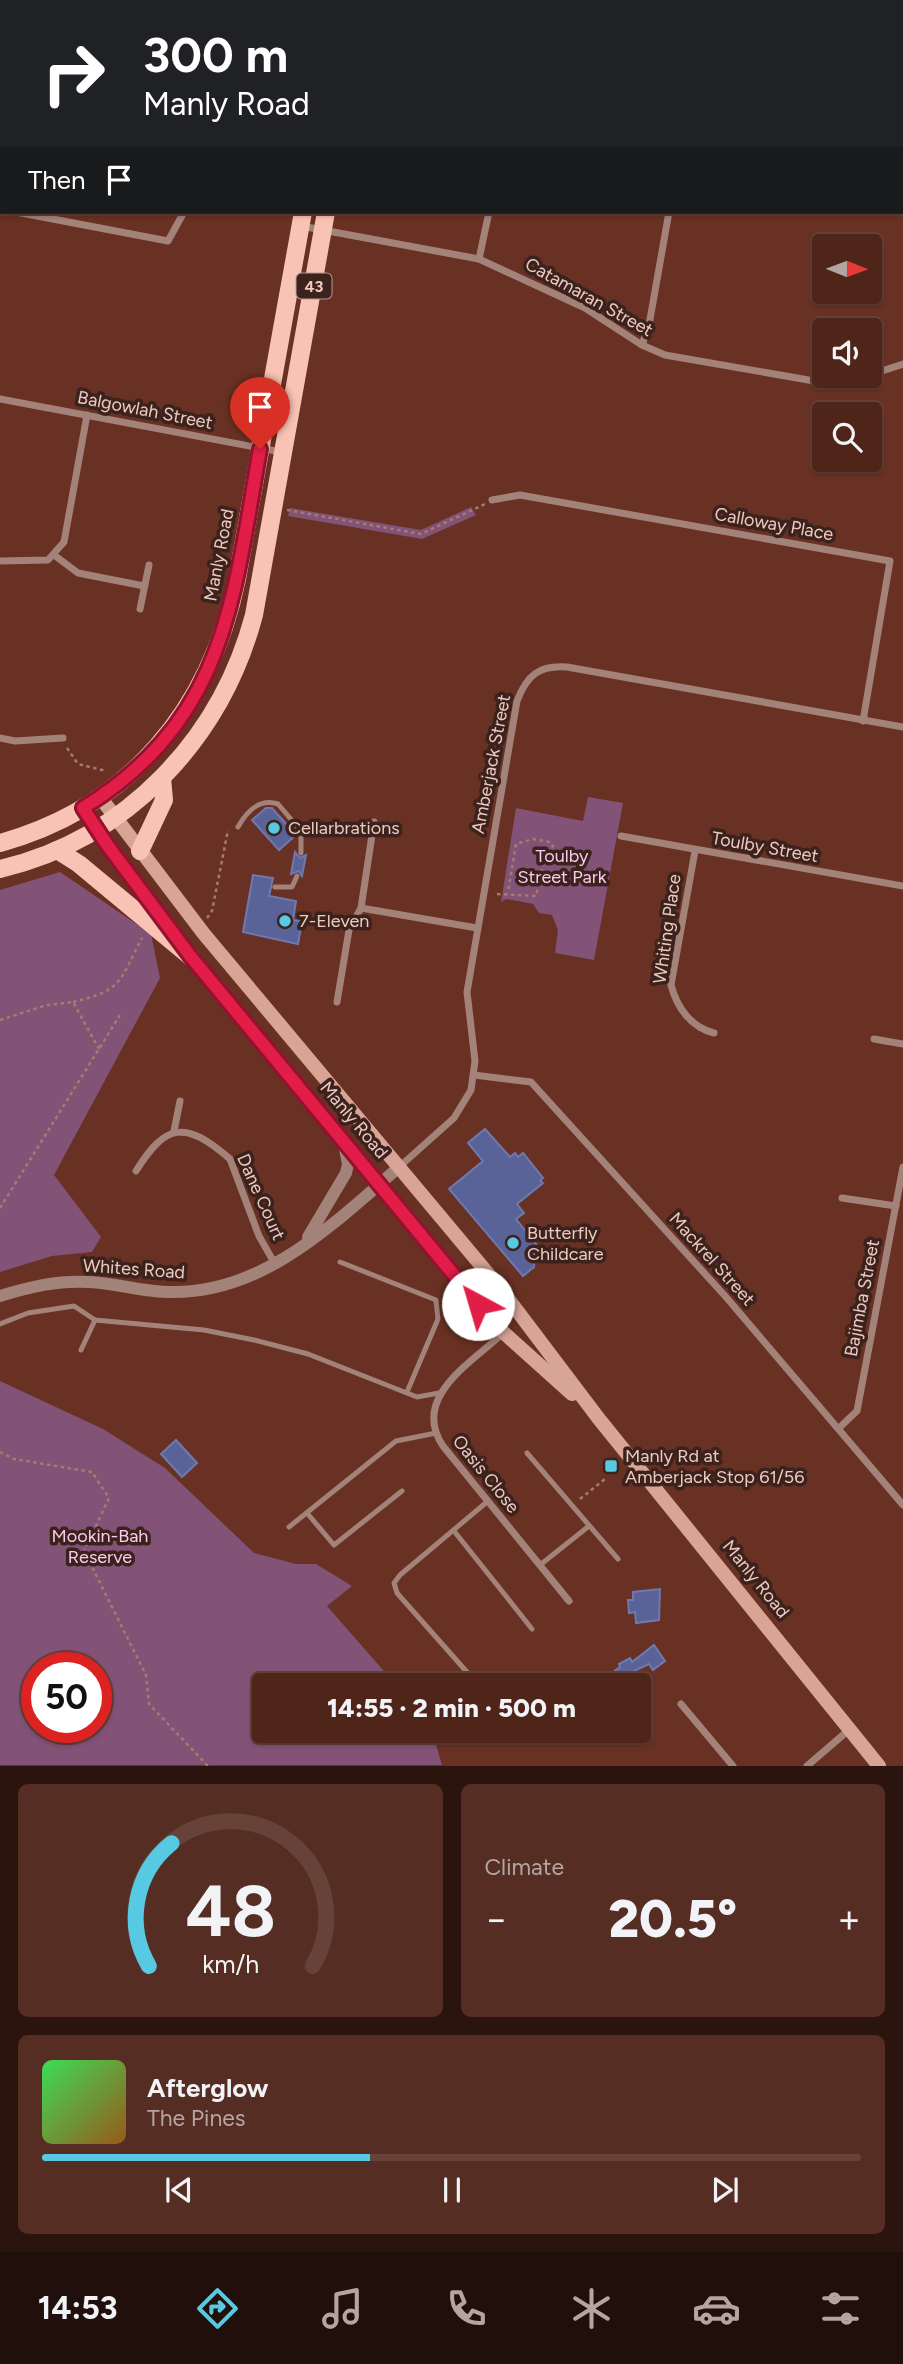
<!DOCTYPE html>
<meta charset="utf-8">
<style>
:root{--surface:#4f251a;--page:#552d23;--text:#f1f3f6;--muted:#b3a5a2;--line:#664239;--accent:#58c9e3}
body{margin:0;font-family:Figtree,sans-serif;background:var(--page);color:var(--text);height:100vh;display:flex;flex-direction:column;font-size:26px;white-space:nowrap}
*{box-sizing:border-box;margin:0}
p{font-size:23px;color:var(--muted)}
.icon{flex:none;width:38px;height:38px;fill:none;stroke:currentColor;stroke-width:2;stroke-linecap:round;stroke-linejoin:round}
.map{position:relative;height:1766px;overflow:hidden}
.panel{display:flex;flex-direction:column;gap:18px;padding:18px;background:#2b140e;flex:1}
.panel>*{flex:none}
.top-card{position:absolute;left:0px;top:0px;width:903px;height:214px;box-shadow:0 2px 5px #0004,0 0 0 2px var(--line);background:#202124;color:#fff;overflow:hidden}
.needle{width:46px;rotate:91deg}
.tools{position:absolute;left:812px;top:234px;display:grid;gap:14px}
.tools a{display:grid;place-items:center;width:70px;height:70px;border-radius:7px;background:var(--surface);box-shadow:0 2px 5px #0004,0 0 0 2px var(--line);font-size:35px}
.speed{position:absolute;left:21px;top:1652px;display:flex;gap:14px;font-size:35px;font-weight:700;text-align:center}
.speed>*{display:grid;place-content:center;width:91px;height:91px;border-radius:50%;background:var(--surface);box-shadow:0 2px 5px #0004,0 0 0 2px var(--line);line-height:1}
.speed .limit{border:10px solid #d22;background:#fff;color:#111}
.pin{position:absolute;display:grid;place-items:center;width:60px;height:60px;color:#fff;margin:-72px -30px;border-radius:50% 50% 50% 0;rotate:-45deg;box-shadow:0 0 7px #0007}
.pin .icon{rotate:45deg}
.me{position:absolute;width:77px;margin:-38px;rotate:321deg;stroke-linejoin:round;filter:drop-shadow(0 0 5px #0008)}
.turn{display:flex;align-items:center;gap:24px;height:147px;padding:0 28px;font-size:32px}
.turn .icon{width:91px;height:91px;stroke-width:2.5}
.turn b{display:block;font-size:49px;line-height:60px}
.then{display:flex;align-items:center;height:66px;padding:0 28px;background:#0003;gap:14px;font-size:26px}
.big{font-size:52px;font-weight:800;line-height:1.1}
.panel .card{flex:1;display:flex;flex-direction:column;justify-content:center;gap:10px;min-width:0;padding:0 24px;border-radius:10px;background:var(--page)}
.panel .dial{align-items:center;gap:0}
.dial svg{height:182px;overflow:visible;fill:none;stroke:var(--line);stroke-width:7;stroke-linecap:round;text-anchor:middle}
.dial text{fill:var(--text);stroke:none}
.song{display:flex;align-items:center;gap:21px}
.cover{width:84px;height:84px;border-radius:10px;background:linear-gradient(135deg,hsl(130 70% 55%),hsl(30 70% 35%))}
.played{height:7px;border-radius:4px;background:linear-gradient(90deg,var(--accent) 40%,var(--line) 40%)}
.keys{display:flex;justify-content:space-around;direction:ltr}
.heat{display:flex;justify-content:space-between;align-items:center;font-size:38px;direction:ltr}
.panel .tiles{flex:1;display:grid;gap:18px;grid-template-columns:1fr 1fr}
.card:last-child{grid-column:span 2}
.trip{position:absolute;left:252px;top:1673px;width:399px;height:70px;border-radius:7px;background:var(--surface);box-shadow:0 2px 5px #0004,0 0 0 2px var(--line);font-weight:800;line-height:70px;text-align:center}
.menu{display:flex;height:112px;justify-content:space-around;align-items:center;background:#200f0a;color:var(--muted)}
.menu .icon{width:49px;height:49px}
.menu .current{color:var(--accent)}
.menu b{font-size:32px;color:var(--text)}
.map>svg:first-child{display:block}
.green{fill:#825277;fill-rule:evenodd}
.building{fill:#596397;stroke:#6f79af;stroke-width:2}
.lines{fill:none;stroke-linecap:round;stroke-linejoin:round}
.path{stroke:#a87a6e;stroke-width:2.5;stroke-dasharray:3.5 3.5;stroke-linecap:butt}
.service{stroke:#a38279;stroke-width:5}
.minor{stroke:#a38279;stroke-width:7}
.tertiary{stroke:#a38279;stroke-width:12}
.secondary{stroke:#d8a496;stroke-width:14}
.primary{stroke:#f8c2b4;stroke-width:18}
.route-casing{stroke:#92132f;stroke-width:18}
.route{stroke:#e11d48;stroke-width:12}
.poi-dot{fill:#58c9e3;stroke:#3c221c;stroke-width:2.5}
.labels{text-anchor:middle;stroke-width:7;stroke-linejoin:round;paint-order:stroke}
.shield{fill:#3c221c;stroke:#b89890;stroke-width:2}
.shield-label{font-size:16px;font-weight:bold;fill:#edcac1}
.street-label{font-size:18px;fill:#edcac1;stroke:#3c221c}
.poi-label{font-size:18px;fill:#edcac1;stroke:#3c221c;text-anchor:start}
.park-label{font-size:18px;fill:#fcc9ef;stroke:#3c221c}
</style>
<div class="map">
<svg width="903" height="1766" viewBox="0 0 903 1766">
<rect width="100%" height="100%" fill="#693123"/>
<!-- green -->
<g class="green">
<polygon points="471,507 476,515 422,539 288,516 290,508 421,530"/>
<polygon points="588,797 623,803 594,960 555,953 558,930 552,915 539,913 533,904 506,899 501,902 516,808 583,821"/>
<polygon points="60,872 151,934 160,978 54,1175 101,1237 92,1252 52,1256 0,1272 0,890"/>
<path d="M0 1381 103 1429 165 1468 254 1553 296 1564H316L352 1586 327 1606 396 1685H264V1731H432L442 1765H0ZM37 1668H96V1727H37Z"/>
</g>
<!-- building -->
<g class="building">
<polygon points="266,808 272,808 296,835 279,850 252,820"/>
<polygon points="295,852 300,858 306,855 302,876 299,871 291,874"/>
<polygon points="253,875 273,878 269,896 296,901 293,920 302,921 298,944 243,932"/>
<polygon points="485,1129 510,1157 515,1153 518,1157 523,1153 543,1178 540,1181 543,1183 517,1204 524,1213 516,1219 536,1244 534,1267 523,1276 449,1189 483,1161 468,1143"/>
<polygon points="176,1440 197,1463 182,1477 161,1454"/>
<polygon points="660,1589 659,1620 636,1623 635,1612 629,1613 628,1600 633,1600 633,1592"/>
<polygon points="654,1645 665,1661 653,1670 649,1664 604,1685 602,1680 620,1667 619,1664 630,1658 632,1662"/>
</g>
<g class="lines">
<!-- path -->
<g class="path">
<polyline points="287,510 421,534 485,504"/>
<polyline points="67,748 78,764 106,771"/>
<polyline points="497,894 536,896 545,856 553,846 550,842 533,839 516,844 508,892"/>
<polyline points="207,918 212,911 228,830"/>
<path d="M73 1002C124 990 119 981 142 938"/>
<polyline points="0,1020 47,1005 73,1002 99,1049"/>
<polyline points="0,1208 120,1015"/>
<polyline points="0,1452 14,1459 92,1472 109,1498 84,1551 146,1675 149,1704 208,1766"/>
<polyline points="580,1499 605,1479"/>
</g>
<!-- service -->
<g class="service">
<path d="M238 827C247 811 259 798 278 804L301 831V853"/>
<polyline points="275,887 292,887 297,876"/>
<polyline points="340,1262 436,1300 438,1319 407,1392"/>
<polyline points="0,1324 28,1313 74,1306 95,1320 204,1330 254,1340 308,1354 417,1397 439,1393"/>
<polyline points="81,1350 95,1320"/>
<polyline points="527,1453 618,1559"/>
<polyline points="307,1513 334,1545 402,1491"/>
<polyline points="289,1527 396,1441 436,1433"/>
<polyline points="454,1531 532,1629"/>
<polyline points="540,1565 589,1526"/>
<polyline points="474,1680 397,1593 394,1583 400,1575 488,1501"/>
</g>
<!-- minor -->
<g class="minor">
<polyline points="19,2 20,0"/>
<polyline points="220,2 220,0"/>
<polyline points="526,2 527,0"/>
<polyline points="882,2 883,0"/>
<polyline points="0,65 2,65"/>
<polyline points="0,92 2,83"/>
<polyline points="0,209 2,209"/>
<polyline points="16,212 168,241 184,212"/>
<polyline points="805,212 818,212"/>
<polyline points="301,226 479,259 585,308 642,345 665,355 814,381 839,382 865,376"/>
<polyline points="479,259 489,212"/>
<polyline points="642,345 649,325 669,212"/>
<polyline points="870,375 903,364"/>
<polyline points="0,399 281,452"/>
<polyline points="492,500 520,495 890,561 863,721"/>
<polyline points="54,555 78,573 144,586"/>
<polyline points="0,561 48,560 64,542 87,415"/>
<polyline points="140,609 149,565"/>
<polyline points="0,738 15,741 63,738"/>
<polyline points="621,836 903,886"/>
<path d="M695 851 671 985C677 1008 691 1027 714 1033"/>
<polyline points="361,908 477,928"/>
<polyline points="337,1002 349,930 361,908 374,822"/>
<polyline points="874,1039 903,1044"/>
<polyline points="474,1075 531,1082 726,1297 903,1505"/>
<polyline points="174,1131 180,1101"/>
<path d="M398 1168 454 1118 471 1090 475 1061 467 992 517 701C527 675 539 665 567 667L903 727"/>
<path d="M136 1171C166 1123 185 1120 230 1159L259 1236 275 1264"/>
<polyline points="842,1198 896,1206"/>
<path d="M503 1333C473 1362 410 1397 443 1446L569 1601"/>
<polyline points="839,1428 857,1411 903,1167"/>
<polyline points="681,1704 733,1766"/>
<polyline points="807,1766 850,1729"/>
</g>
<!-- tertiary -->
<g class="tertiary">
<polyline points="308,1237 346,1173 348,1164 344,1144"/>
<path d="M0 1296C29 1287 58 1280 89 1282 117 1283 146 1293 174 1292 265 1292 333 1224 398 1168"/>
</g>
<!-- secondary -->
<g class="secondary">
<polyline points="100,797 204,934 500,1288 599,1419 879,1766"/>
<polyline points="83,808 108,846 191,957 478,1304 504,1333 572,1394"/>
</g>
<!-- primary -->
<g class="primary">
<polyline points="340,2 340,0"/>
<polyline points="357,2 357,0"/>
<path d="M0 843C130 807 210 709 237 579L303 212"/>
<polyline points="57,850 79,864 191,957"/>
<polyline points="140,851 164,800 162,778"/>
<path d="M0 869C127 839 221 739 254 615L326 212"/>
</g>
</g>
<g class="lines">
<defs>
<path id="route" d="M260 449C233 599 227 719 83 808L108 846 191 957 478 1304"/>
</defs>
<!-- route casing -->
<use href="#route" class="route-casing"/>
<!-- route -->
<use href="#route" class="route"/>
</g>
<!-- markers -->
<g class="poi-dot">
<circle cx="274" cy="828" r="7"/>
<circle cx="285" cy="921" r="7"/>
<circle cx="513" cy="1243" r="7"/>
<rect x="604" y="1459" width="14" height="14" rx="3.5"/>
</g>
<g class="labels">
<!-- shield labels -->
<rect class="shield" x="296.5" y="273.5" width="35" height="25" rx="5"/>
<g class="shield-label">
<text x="314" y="292">43</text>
</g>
<!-- street labels -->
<g class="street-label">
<text transform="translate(589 297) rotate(29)" y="6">Catamaran Street</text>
<text transform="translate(145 410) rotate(11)" y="6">Balgowlah Street</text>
<text transform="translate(774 524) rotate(10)" y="6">Calloway Place</text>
<text transform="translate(219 555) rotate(-79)" y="6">Manly Road</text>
<text transform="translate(491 764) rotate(-79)" y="6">Amberjack Street</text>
<text transform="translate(765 847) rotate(10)" y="6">Toulby Street</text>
<text transform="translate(667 929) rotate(-82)" y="6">Whiting Place</text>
<text transform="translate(354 1120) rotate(50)" y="6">Manly Road</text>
<text transform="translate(261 1197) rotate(66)" y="6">Dane Court</text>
<text transform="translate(712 1259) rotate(48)" y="6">Mackrel Street</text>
<text transform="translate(134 1269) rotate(4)" y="6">Whites Road</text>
<text transform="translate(862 1298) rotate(-79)" y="6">Bajimba Street</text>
<text transform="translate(486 1474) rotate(51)" y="6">Oasis Close</text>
<text transform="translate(756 1579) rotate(51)" y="6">Manly Road</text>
</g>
<!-- poi labels -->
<g class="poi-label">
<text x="288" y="834">Cellarbrations</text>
<text x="299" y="927">7-Eleven</text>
<text x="527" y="1239">Butterfly<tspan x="527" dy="21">Childcare</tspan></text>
<text x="625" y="1462">Manly Rd at<tspan x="625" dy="21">Amberjack Stop 61/56</tspan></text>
</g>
<!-- park labels -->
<g class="park-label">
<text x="562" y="862">Toulby<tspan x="562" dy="21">Street Park</tspan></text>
<text x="100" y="1542">Mookin-Bah<tspan x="100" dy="21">Reserve</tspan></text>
</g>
</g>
</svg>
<div class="tools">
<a><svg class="needle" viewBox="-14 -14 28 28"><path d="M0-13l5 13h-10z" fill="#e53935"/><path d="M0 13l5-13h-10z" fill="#b3a5a2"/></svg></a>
<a><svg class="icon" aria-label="sound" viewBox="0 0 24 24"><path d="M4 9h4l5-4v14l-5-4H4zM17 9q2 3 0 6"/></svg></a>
<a><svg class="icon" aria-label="search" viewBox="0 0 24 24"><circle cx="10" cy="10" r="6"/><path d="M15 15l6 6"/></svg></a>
</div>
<div class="speed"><div class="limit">50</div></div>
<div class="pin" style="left:260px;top:449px;background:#d93025"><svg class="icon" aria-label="arrive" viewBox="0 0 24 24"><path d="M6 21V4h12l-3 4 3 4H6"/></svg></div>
<svg class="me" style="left:478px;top:1304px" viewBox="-20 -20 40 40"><circle r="19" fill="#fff"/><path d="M0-13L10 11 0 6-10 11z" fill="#e11d48"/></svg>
<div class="trip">14:55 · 2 min · 500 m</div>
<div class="top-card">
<div class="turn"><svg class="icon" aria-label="right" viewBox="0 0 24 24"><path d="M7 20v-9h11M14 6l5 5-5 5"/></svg><div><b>300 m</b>Manly Road</div></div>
<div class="then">Then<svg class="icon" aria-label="arrive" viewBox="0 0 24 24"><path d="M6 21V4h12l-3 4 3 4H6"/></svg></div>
</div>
</div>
<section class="panel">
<div class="tiles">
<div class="card dial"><svg viewBox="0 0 100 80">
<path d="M14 69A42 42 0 1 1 86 69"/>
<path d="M14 69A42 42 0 0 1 24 15" stroke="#58c9e3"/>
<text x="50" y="56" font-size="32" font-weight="700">48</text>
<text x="50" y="72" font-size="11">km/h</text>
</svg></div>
<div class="card"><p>Climate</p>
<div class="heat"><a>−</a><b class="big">20.5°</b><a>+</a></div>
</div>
<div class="card">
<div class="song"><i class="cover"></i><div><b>Afterglow</b><p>The Pines</p></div></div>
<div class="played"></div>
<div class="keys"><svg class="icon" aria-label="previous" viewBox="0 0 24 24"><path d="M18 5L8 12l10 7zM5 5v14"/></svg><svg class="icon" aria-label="pause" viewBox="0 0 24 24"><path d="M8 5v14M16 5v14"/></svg><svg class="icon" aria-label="next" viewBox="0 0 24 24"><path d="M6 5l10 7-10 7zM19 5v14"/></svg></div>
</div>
</div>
</section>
<nav class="menu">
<b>14:53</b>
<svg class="icon current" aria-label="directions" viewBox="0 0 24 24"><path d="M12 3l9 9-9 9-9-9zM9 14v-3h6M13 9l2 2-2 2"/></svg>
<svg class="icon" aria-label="music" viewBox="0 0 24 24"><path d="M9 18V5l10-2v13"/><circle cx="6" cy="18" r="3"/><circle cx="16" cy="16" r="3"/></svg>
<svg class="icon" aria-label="phone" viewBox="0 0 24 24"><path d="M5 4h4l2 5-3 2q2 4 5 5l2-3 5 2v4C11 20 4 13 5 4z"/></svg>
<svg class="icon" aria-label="climate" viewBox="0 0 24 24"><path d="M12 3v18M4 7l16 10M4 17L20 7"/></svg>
<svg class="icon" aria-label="car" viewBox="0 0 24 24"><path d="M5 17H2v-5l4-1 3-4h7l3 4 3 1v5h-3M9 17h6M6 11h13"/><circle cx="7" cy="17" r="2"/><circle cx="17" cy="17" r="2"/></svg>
<svg class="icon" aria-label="filters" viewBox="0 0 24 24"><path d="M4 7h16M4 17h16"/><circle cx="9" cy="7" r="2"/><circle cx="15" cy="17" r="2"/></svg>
</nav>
